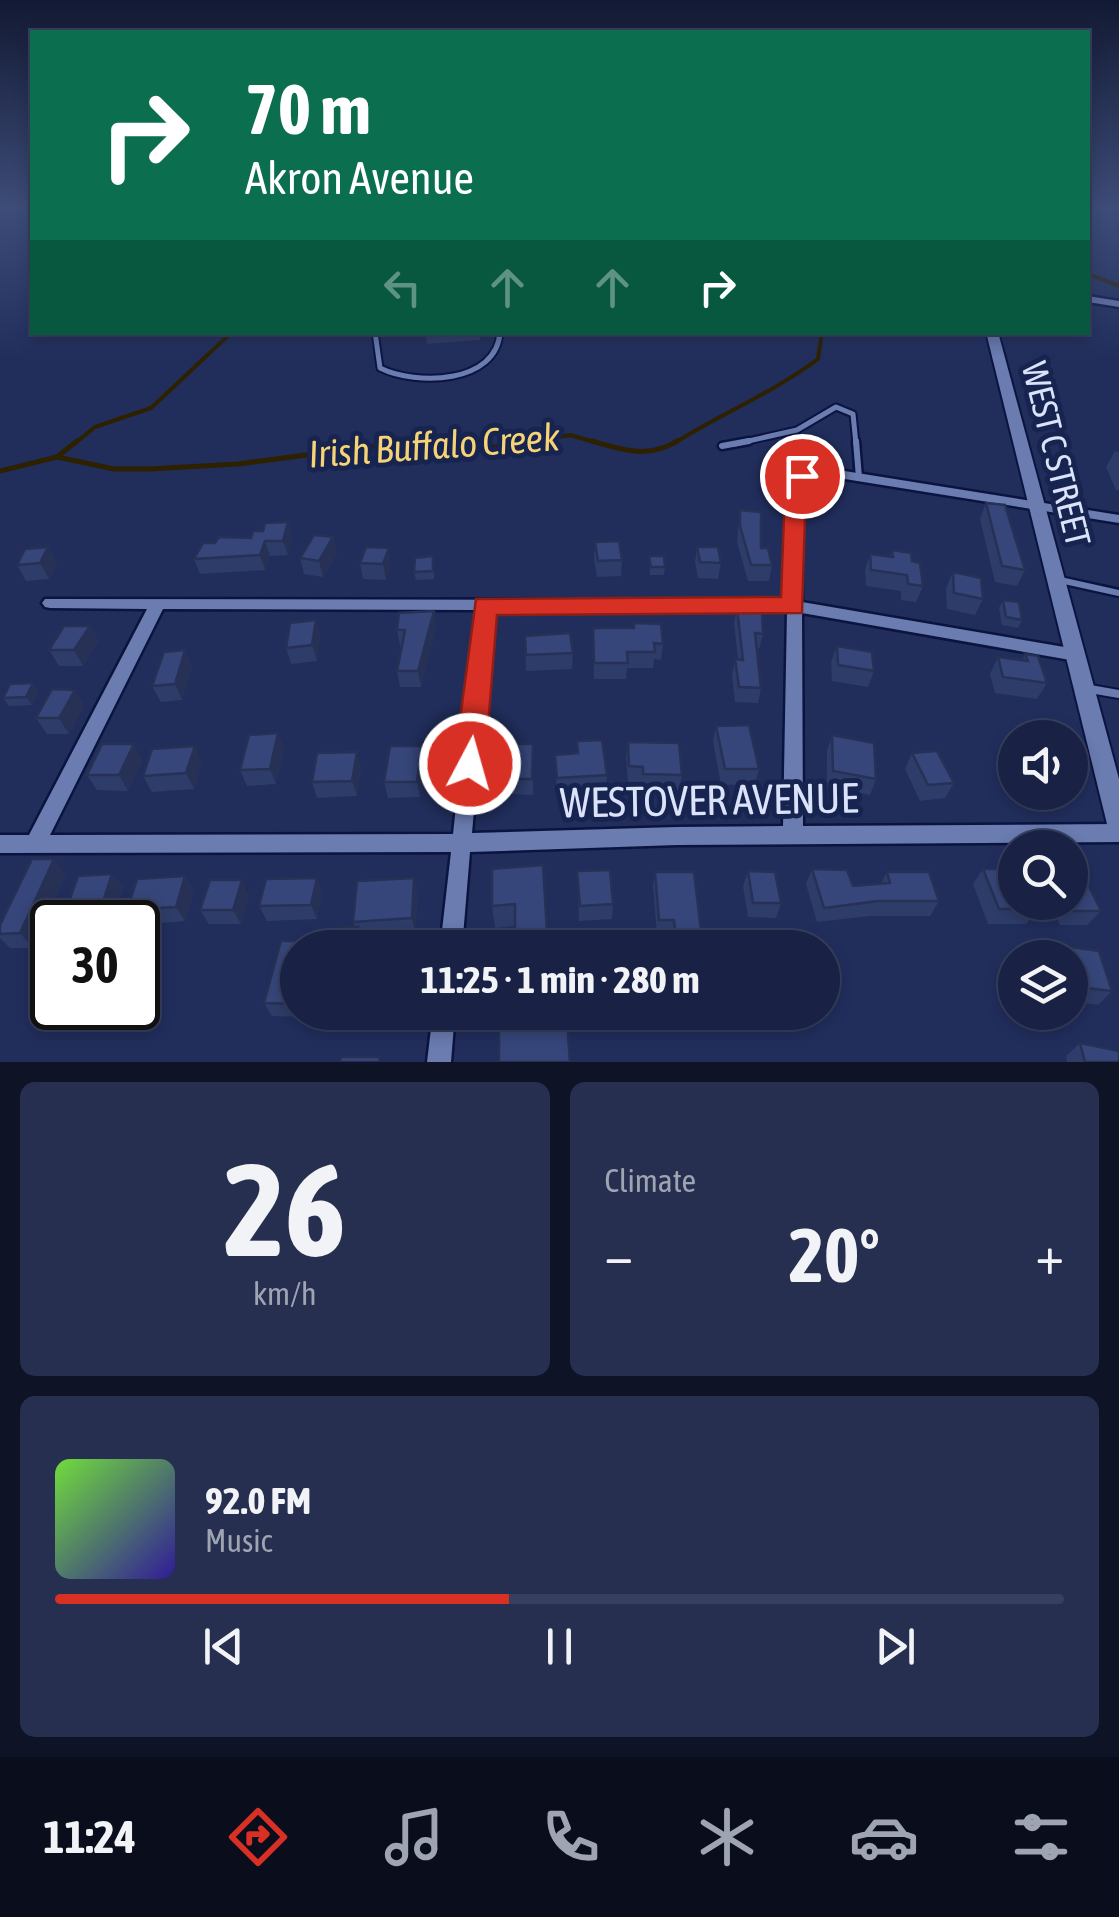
<!DOCTYPE html>
<meta charset="utf-8">
<style>
:root{--surface:#192245;--page:#262f50;--text:#f1f3f6;--muted:#9fa4b3;--line:#373f5e;--accent:#d93025}
body{margin:0;font-family:"Asap Condensed",sans-serif;background:var(--page);color:var(--text);height:100vh;display:flex;flex-direction:column;font-size:38px;white-space:nowrap}
*{box-sizing:border-box;margin:0}
p{font-size:32px;color:var(--muted)}
.icon{flex:none;width:55px;height:55px;fill:none;stroke:currentColor;stroke-width:2;stroke-linecap:round;stroke-linejoin:round}
.map{position:relative;height:1062px;overflow:hidden}
.panel{display:flex;flex-direction:column;gap:20px;padding:20px;background:#0e1326;flex:1}
.panel>*{flex:none}
.banner{position:absolute;left:30px;top:30px;width:1060px;height:305px;border-radius:0px;box-shadow:0 5px 15px #0003,0 0 0 2px var(--line);background:#0b6e4f;color:#fff;overflow:hidden}
.tools{position:absolute;left:998px;top:720px;display:grid;gap:20px}
.tools a{display:grid;place-items:center;width:90px;height:90px;border-radius:50%;background:var(--surface);box-shadow:0 5px 15px #0003,0 0 0 2px var(--line);font-size:50px}
.speed{position:absolute;left:30px;top:900px;display:flex;gap:20px;font-size:50px;font-weight:700;text-align:center}
.speed>*{display:grid;place-content:center;width:130px;height:130px;border-radius:50%;background:var(--surface);box-shadow:0 5px 15px #0003,0 0 0 2px var(--line);line-height:1}
.speed .limit{border:5px solid #111;border-radius:15px;background:#fff;color:#111}
.pin{position:absolute;display:grid;place-items:center;width:85px;height:85px;color:#fff;margin:-42px;border:5px solid #fff;border-radius:50%;box-shadow:0 2px 10px #0007}
.me{position:absolute;width:110px;margin:-55px;rotate:6deg;stroke-linejoin:round;filter:drop-shadow(0 0 8px #0008)}
.turn{display:flex;align-items:center;gap:35px;height:210px;padding:0 50px;font-size:45px}
.turn .icon{width:130px;height:130px;stroke-width:2.5}
.turn b{display:block;font-size:70px;line-height:85px}
.lanes{display:flex;align-items:center;height:95px;padding:0 50px;background:#0003;justify-content:center;gap:50px;direction:ltr}
.lanes .off{opacity:.35}
.big{font-size:75px;font-weight:700;line-height:1.1}
.panel .widget{flex:1;display:flex;flex-direction:column;justify-content:center;gap:15px;min-width:0;padding:0 35px;border-radius:15px;background:var(--page)}
.panel .dial{align-items:center;gap:0}
.dial b{font-size:130px;line-height:1}
.song{display:flex;align-items:center;gap:30px}
.cover{width:120px;height:120px;border-radius:15px;background:linear-gradient(135deg,hsl(100 70% 55%),hsl(250 70% 35%))}
.played{height:10px;border-radius:5px;background:linear-gradient(90deg,var(--accent) 45%,var(--line) 45%)}
.keys{display:flex;justify-content:space-around;direction:ltr}
.heat{display:flex;justify-content:space-between;align-items:center;font-size:55px;direction:ltr}
.panel .tiles{flex:1;display:grid;gap:20px;grid-template-columns:1fr 1fr}
.widget:last-child{grid-column:span 2}
.trip{position:absolute;left:280px;top:930px;width:560px;height:100px;border-radius:50px;background:var(--surface);box-shadow:0 5px 15px #0003,0 0 0 2px var(--line);font-weight:700;line-height:100px;text-align:center}
.menu{display:flex;height:160px;justify-content:space-around;align-items:center;background:#0a0e1c;color:var(--muted)}
.menu .icon{width:70px;height:70px}
.menu .on{color:var(--accent)}
.menu b{font-size:45px;color:var(--text)}
.map>svg:first-child{display:block}
.lines{fill:none;stroke-linecap:round;stroke-linejoin:round}
.stream-far1{stroke:#2d2100;stroke-width:4}
.stream{stroke:#2d2100;stroke-width:5}
.lane-far2-casing{stroke:#0b143f;stroke-width:9}
.lane-far1-casing{stroke:#0b143f;stroke-width:11}
.lane-casing{stroke:#0b143f;stroke-width:12}
.street-casing{stroke:#0b143f;stroke-width:5}
.secondary-casing{stroke:#0b143f;stroke-width:4}
.lane-far2{stroke:#6a7cb0;stroke-width:5}
.lane-far1{stroke:#6a7cb0;stroke-width:6}
.lane{stroke:#6a7cb0;stroke-width:8}
.street{fill:#6a7cb0;fill-rule:evenodd}
.secondary{fill:#6a7cb0;fill-rule:evenodd}
.wall{fill:#2e3c69}
.shaded-wall{fill:#263155}
.building{fill:#36467a;stroke:#263155;stroke-width:2.5}
.route{fill:#d93025;stroke:#8d1f18;stroke-width:2.5}
.labels{text-anchor:middle;stroke-width:10;stroke-linejoin:round;paint-order:stroke}
.street-label{font-size:35px;fill:#dae3fa;stroke:#182450}
.water-label{font-size:38px;font-style:italic;fill:#f6d376;stroke:#182450}
.near-street-label{font-size:42px;fill:#dae3fa;stroke:#182450}
</style>
<div class="map">
<svg width="1119" height="1062" viewBox="0 0 1119 1062">
<rect width="100%" height="100%" fill="#212e5c"/>
<g class="lines">
<!-- stream-far1 -->
<g class="stream-far1">
<polyline points="1088,274 1119,286"/>
<polyline points="74,444 95,427 151,408 232,332"/>
<polyline points="519,444 570,435 601,444"/>
<path d="M673 444C722 413 771 394 818 359L822 332"/>
</g>
<!-- stream -->
<g class="stream">
<path d="M592 441C623 450 649 459 677 441"/>
<polyline points="57,457 77,441"/>
<polyline points="0,471 57,457 114,469 150,469 238,464 367,447 500,447 534,441"/>
</g>
<defs>
<g id="lane-far2">
<path d="M375 332 380 368C416 386 497 384 500 332"/>
<polyline points="735,444 797,430 836,407 853,414 856,444"/>
</g>
<g id="lane-far1">
<polyline points="856,441 859,478"/>
<polyline points="722,446 749,441"/>
<polyline points="1060,580 1119,593"/>
</g>
<polyline id="lane" points="1090,689 1119,694"/>
<g id="street">
<polygon points="1088,296 1119,301 1119,307 1088,302"/>
<path d="M826 468 1119 515V523L826 476 807 479 801 488 802 602 1076 649 1082 651 1084 655 1082 659 1076 661 802 613 803 826 1119 824V842L677 845 470 852 462 948H440L451 852 0 853V835H29L147 609 50 608 45 607 42 603 45 599 787 600 789 488 798 473ZM163 609 477 610 453 834 50 835ZM492 610 787 611 783 826 677 827 472 833Z"/>
<polygon points="433,1012 455,1012 451,1062 427,1062"/>
</g>
<polygon id="secondary" points="986,332 998,332 1119,779 1119,835 1110,832 1107,824"/>
</defs>
<!-- lane-far2 casing -->
<use href="#lane-far2" class="lane-far2-casing"/>
<!-- lane-far1 casing -->
<use href="#lane-far1" class="lane-far1-casing"/>
<!-- lane casing -->
<use href="#lane" class="lane-casing"/>
<!-- street casing -->
<use href="#street" class="street-casing"/>
<!-- secondary casing -->
<use href="#secondary" class="secondary-casing"/>
<!-- lane-far2 -->
<use href="#lane-far2" class="lane-far2"/>
<!-- lane-far1 -->
<use href="#lane-far1" class="lane-far1"/>
<!-- lane -->
<use href="#lane" class="lane"/>
<!-- street -->
<use href="#street" class="street"/>
<!-- secondary -->
<use href="#secondary" class="secondary"/>
</g>
<!-- wall -->
<g class="wall">
<polygon points="425,332 480,332 480,340 427,344"/>
<polygon points="1115,451 1119,452 1119,490 1116,490 1106,467"/>
<polygon points="986,503 1025,570 1017,586 995,582 980,519"/>
<polygon points="740,510 772,565 769,581 748,581 737,542"/>
<polygon points="288,522 292,537 288,555 270,556 265,570 200,574 194,559 215,543 251,538 263,531"/>
<polygon points="595,542 622,560 621,576 597,577 594,558"/>
<polygon points="48,547 57,563 49,579 26,581 17,565"/>
<polygon points="697,547 721,563 718,579 698,578 695,562"/>
<polygon points="892,550 912,561 923,586 916,602 901,600 901,591 866,586 865,570 870,554 890,557"/>
<polygon points="337,553 323,577 304,574 300,558"/>
<polygon points="649,556 665,567 664,575 650,575"/>
<polygon points="360,563 391,564 386,580 363,579"/>
<polygon points="434,564 434,579 416,580 414,572"/>
<polygon points="953,572 983,599 975,615 947,609 946,588"/>
<polygon points="1003,600 1022,620 1018,628 1002,625 999,608"/>
<polygon points="737,608 763,634 759,649 757,648 761,688 758,703 735,702 732,675 735,659 738,659 734,623"/>
<polygon points="316,620 320,636 317,661 291,664 286,648"/>
<polygon points="90,626 99,642 83,666 59,666 49,650"/>
<polygon points="436,627 421,687 400,687 397,671 402,646 400,646 397,630"/>
<polygon points="593,628 663,644 661,660 654,659 653,668 627,668 626,679 594,679"/>
<polygon points="525,636 573,653 572,669 526,671"/>
<polygon points="837,646 874,671 868,687 832,681 831,662"/>
<polygon points="185,650 192,666 182,700 161,702 152,686"/>
<polygon points="1025,654 1047,683 1037,699 995,693 990,674 998,657 1022,661"/>
<polygon points="39,691 32,705 9,706 3,698"/>
<polygon points="84,705 69,734 47,734 36,718"/>
<polygon points="716,726 759,769 755,784 721,785 713,741"/>
<polygon points="278,733 284,749 276,784 247,786 240,770"/>
<polygon points="832,735 876,779 870,795 827,787 827,751"/>
<polygon points="577,741 607,775 606,791 557,794 555,755 577,753"/>
<polygon points="628,742 682,775 679,790 641,790 641,782 628,782 626,758"/>
<polygon points="422,746 425,762 420,797 388,798 384,782"/>
<polygon points="912,753 954,783 945,798 920,801 905,769"/>
<polygon points="143,760 128,791 97,790 87,775"/>
<polygon points="533,760 533,795 508,794 506,779"/>
<polygon points="202,762 194,789 152,792 143,776"/>
<polygon points="361,767 357,796 317,798 312,782"/>
<polygon points="492,869 547,932 547,948 516,948 515,926 495,928 492,906"/>
<polygon points="812,869 853,886 881,883 887,872 939,901 930,916 870,916 817,922 806,884"/>
<polygon points="983,869 1015,902 1070,902 1101,911 1087,925 1060,925 1055,912 1035,913 1026,924 988,924 973,884"/>
<polygon points="577,871 613,904 612,919 579,921"/>
<polygon points="748,871 781,903 776,918 748,917 743,886"/>
<polygon points="655,872 701,931 698,945 672,945 671,934 657,934 653,886"/>
<polygon points="66,874 33,948 10,948 0,938 0,925"/>
<polygon points="112,874 123,888 112,922 76,922 66,910"/>
<polygon points="185,876 194,891 185,921 138,925 127,910"/>
<polygon points="317,878 322,893 317,919 267,921 259,906"/>
<polygon points="414,878 418,893 415,932 361,936 363,942 362,948 298,948 298,1012 306,1012 305,1017 272,1016 264,1003 281,941 329,941 355,927 353,922"/>
<polygon points="249,895 241,924 209,924 200,910"/>
<polygon points="1049,944 1099,951 1112,991 1098,1005 1070,1001 1070,958 1037,958"/>
<polygon points="1080,1043 1119,1062 1067,1062 1066,1056"/>
</g>
<!-- shaded-wall -->
<g class="shaded-wall">
<polygon points="288,522 292,537 288,555 283,541"/>
<polygon points="333,537 337,553 323,577 319,561"/>
<polygon points="265,541 270,556 265,570 260,555"/>
<polygon points="48,547 57,563 49,579 40,563"/>
<polygon points="389,548 391,564 386,580 383,564"/>
<polygon points="434,611 436,627 421,687 418,671"/>
<polygon points="316,620 320,636 317,661 312,645"/>
<polygon points="90,626 99,642 83,666 74,650"/>
<polygon points="185,650 192,666 182,700 175,684"/>
<polygon points="33,683 39,691 32,705 26,697"/>
<polygon points="75,690 84,705 69,734 59,718"/>
<polygon points="278,733 284,749 276,784 270,769"/>
<polygon points="134,744 143,760 128,791 119,775"/>
<polygon points="195,746 202,762 194,789 186,773"/>
<polygon points="422,746 425,762 420,797 417,782"/>
<polygon points="357,752 361,767 357,796 352,781"/>
<polygon points="54,859 66,874 33,948 20,933"/>
<polygon points="112,874 123,888 112,922 101,908"/>
<polygon points="185,876 194,891 185,921 176,907"/>
<polygon points="317,878 322,893 317,919 311,905"/>
<polygon points="414,878 418,893 415,932 412,918"/>
<polygon points="242,880 249,895 241,924 233,910"/>
<polygon points="358,927 363,942 362,948 355,948"/>
</g>
<!-- building -->
<g class="building">
<polygon points="986,503 1005,505 1025,570 1002,566"/>
<polygon points="740,510 761,512 761,548 768,548 772,565 751,565 740,526"/>
<polygon points="288,522 283,541 265,541 260,555 194,559 203,543 215,543 219,537 251,538 253,531 263,531 265,523"/>
<polygon points="314,535 333,537 319,561 300,558"/>
<polygon points="619,541 622,560 598,561 595,542"/>
<polygon points="48,547 40,563 17,565 25,549"/>
<polygon points="366,547 389,548 383,564 360,563"/>
<polygon points="697,547 718,547 721,563 700,562"/>
<polygon points="892,550 911,553 912,561 920,563 923,586 908,584 907,575 871,570 870,554 893,557"/>
<polygon points="433,556 433,571 414,572 415,558"/>
<polygon points="649,556 664,556 665,567 651,567"/>
<polygon points="953,572 981,578 983,599 954,593"/>
<polygon points="1003,600 1019,602 1022,620 1006,617"/>
<polygon points="737,608 762,611 763,634 755,633 761,688 739,687 735,659 743,660"/>
<polygon points="434,611 418,671 397,671 405,630 397,630 399,613"/>
<polygon points="316,620 312,645 286,648 290,623"/>
<polygon points="634,623 661,624 663,644 654,643 655,652 627,652 628,663 594,663 593,628 634,628"/>
<polygon points="64,626 90,626 74,650 49,650"/>
<polygon points="570,633 573,653 526,655 525,636"/>
<polygon points="837,646 872,652 874,671 838,665"/>
<polygon points="185,650 175,684 152,686 164,652"/>
<polygon points="1025,654 1038,656 1047,683 1003,677 998,657 1028,661"/>
<polygon points="33,683 26,697 3,698 10,684"/>
<polygon points="52,689 75,690 59,718 36,718"/>
<polygon points="749,725 759,769 725,769 716,726"/>
<polygon points="278,733 270,769 240,770 249,735"/>
<polygon points="832,735 874,743 876,779 833,771"/>
<polygon points="602,740 607,775 557,778 555,755 578,753 577,741"/>
<polygon points="628,742 679,743 682,775 643,774 643,767 629,766"/>
<polygon points="102,744 134,744 119,775 87,775"/>
<polygon points="508,744 533,744 532,779 506,779"/>
<polygon points="195,746 186,773 143,776 152,749"/>
<polygon points="390,746 422,746 417,782 384,782"/>
<polygon points="937,751 954,783 928,785 912,753"/>
<polygon points="357,752 352,781 312,782 317,753"/>
<polygon points="32,859 54,859 20,933 0,934 0,925"/>
<polygon points="543,865 547,932 515,935 515,904 492,906 492,869"/>
<polygon points="1070,868 1080,868 1101,911 1073,911 1069,902"/>
<polygon points="812,869 847,870 853,886 890,883 887,872 929,872 939,901 878,901 824,908"/>
<polygon points="983,869 1015,869 1015,902 1034,902 1037,909 999,909"/>
<polygon points="610,870 613,904 580,906 577,871"/>
<polygon points="748,871 775,872 781,903 753,903"/>
<polygon points="655,872 694,872 701,931 675,931 674,920 659,920"/>
<polygon points="112,874 101,908 66,910 78,876"/>
<polygon points="185,876 176,907 127,910 137,879"/>
<polygon points="317,878 311,905 259,906 266,879"/>
<polygon points="414,878 412,918 353,922 357,881"/>
<polygon points="210,880 242,880 233,910 200,910"/>
<polygon points="358,927 355,948 298,948 298,1004 264,1003 281,941 329,941 332,928"/>
<polygon points="1049,944 1099,951 1112,991 1070,986 1070,958 1053,958"/>
<polygon points="567,1021 570,1062 499,1062 499,1027"/>
<polygon points="1080,1043 1119,1051 1119,1062 1085,1062"/>
<polygon points="341,1057 380,1057 379,1062 340,1062"/>
</g>
<!-- sky -->
<linearGradient id="sky" x2="0" y2="1"><stop stop-color="#121933"/><stop offset="0.58" stop-color="#3d4c78"/><stop offset="1" stop-color="#3d4c78" stop-opacity="0"/></linearGradient>
<rect width="1119" height="359" fill="url(#sky)"/>
<!-- route -->
<polygon class="route" points="802,470 813,476 806,488 802,613 497,615 485,764 480,773 470,777 459,773 454,764 476,599 781,597 785,488 795,472"/>
<g class="labels">
<!-- street labels -->
<g class="street-label">
<text transform="translate(1056 454) rotate(76)" y="12">WEST C STREET</text>
</g>
<!-- water labels -->
<g class="water-label">
<text transform="translate(434 446) rotate(-4)" y="13">Irish Buffalo Creek</text>
</g>
<!-- near-street labels -->
<g class="near-street-label">
<text transform="translate(709 800) rotate(-1)" y="15">WESTOVER AVENUE</text>
</g>
</g>
</svg>
<div class="tools">
<a><svg class="icon" aria-label="sound" viewBox="0 0 24 24"><path d="M4 9h4l5-4v14l-5-4H4zM17 9q2 3 0 6"/></svg></a>
<a><svg class="icon" aria-label="search" viewBox="0 0 24 24"><circle cx="10" cy="10" r="6"/><path d="M15 15l6 6"/></svg></a>
<a><svg class="icon" aria-label="layers" viewBox="0 0 24 24"><path d="M12 4l9 5-9 5-9-5zM3 14l9 5 9-5"/></svg></a>
</div>
<div class="speed"><div class="limit">30</div></div>
<div class="pin" style="left:802px;top:476px;background:#d93025"><svg class="icon" aria-label="arrive" viewBox="0 0 24 24"><path d="M6 21V4h12l-3 4 3 4H6"/></svg></div>
<svg class="me" style="left:470px;top:764px" viewBox="-20 -20 40 40"><circle r="17" fill="#d93025" stroke="#fff" stroke-width="3"/><path d="M0-11L8 9 0 5-8 9z" fill="#fff"/></svg>
<div class="trip">11:25 · 1 min · 280 m</div>
<div class="banner">
<div class="turn"><svg class="icon" aria-label="right" viewBox="0 0 24 24"><path d="M7 20v-9h11M14 6l5 5-5 5"/></svg><div><b>70 m</b>Akron Avenue</div></div>
<div class="lanes"><svg class="icon off" aria-label="left" viewBox="0 0 24 24"><path d="M17 20v-9H6M10 6l-5 5 5 5"/></svg><svg class="icon off" aria-label="ahead" viewBox="0 0 24 24"><path d="M12 20V5M6 11l6-6 6 6"/></svg><svg class="icon off" aria-label="ahead" viewBox="0 0 24 24"><path d="M12 20V5M6 11l6-6 6 6"/></svg><svg class="icon" aria-label="right" viewBox="0 0 24 24"><path d="M7 20v-9h11M14 6l5 5-5 5"/></svg></div>
</div>
</div>
<section class="panel">
<div class="tiles">
<div class="widget dial"><b>26</b><p>km/h</p></div>
<div class="widget"><p>Climate</p>
<div class="heat"><a>−</a><b class="big">20°</b><a>+</a></div>
</div>
<div class="widget">
<div class="song"><i class="cover"></i><div><b>92.0 FM</b><p>Music</p></div></div>
<div class="played"></div>
<div class="keys"><svg class="icon" aria-label="previous" viewBox="0 0 24 24"><path d="M18 5L8 12l10 7zM5 5v14"/></svg><svg class="icon" aria-label="pause" viewBox="0 0 24 24"><path d="M8 5v14M16 5v14"/></svg><svg class="icon" aria-label="next" viewBox="0 0 24 24"><path d="M6 5l10 7-10 7zM19 5v14"/></svg></div>
</div>
</div>
</section>
<nav class="menu">
<b>11:24</b>
<svg class="icon on" aria-label="directions" viewBox="0 0 24 24"><path d="M12 3l9 9-9 9-9-9zM9 14v-3h6M13 9l2 2-2 2"/></svg>
<svg class="icon" aria-label="music" viewBox="0 0 24 24"><path d="M9 18V5l10-2v13"/><circle cx="6" cy="18" r="3"/><circle cx="16" cy="16" r="3"/></svg>
<svg class="icon" aria-label="phone" viewBox="0 0 24 24"><path d="M5 4h4l2 5-3 2q2 4 5 5l2-3 5 2v4C11 20 4 13 5 4z"/></svg>
<svg class="icon" aria-label="climate" viewBox="0 0 24 24"><path d="M12 3v18M4 7l16 10M4 17L20 7"/></svg>
<svg class="icon" aria-label="car" viewBox="0 0 24 24"><path d="M5 17H2v-5l4-1 3-4h7l3 4 3 1v5h-3M9 17h6M6 11h13"/><circle cx="7" cy="17" r="2"/><circle cx="17" cy="17" r="2"/></svg>
<svg class="icon" aria-label="filters" viewBox="0 0 24 24"><path d="M4 7h16M4 17h16"/><circle cx="9" cy="7" r="2"/><circle cx="15" cy="17" r="2"/></svg>
</nav>
